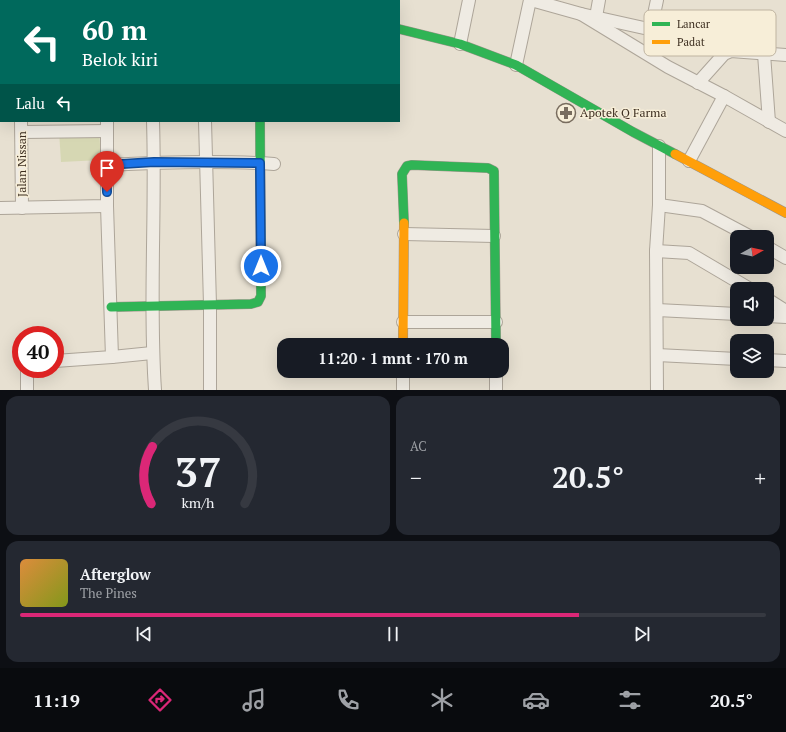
<!DOCTYPE html>
<html lang="id">
<meta charset="utf-8">
<style>
:root{--surface:#171b24;--page:#242831;--text:#f1f3f6;--muted:#9ea1a6;--line:#363941;--accent:#db2777}
body{margin:0;font-family:"PT Serif",serif;background:var(--page);color:var(--text);height:100vh;display:flex;flex-direction:column;font-size:15px;white-space:nowrap}
*{box-sizing:border-box;margin:0}
p{font-size:13px;color:var(--muted)}
.icon{flex:none;width:22px;height:22px;fill:none;stroke:currentColor;stroke-width:2;stroke-linecap:round;stroke-linejoin:round}
.map{position:relative;height:390px;overflow:hidden}
.details{display:flex;flex-direction:column;gap:6px;padding:6px;background:#0d0f14;flex:1}
.details>*{flex:none}
.guide{position:absolute;left:0px;top:0px;width:400px;height:122px;box-shadow:0 4px 16px #0002;background:#00695c;color:#fff;overflow:hidden}
.needle{width:26px;rotate:82deg}
.buttons{position:absolute;left:730px;top:230px;display:grid;gap:8px}
.buttons a{display:grid;place-items:center;width:44px;height:44px;border-radius:8px;background:var(--surface);box-shadow:0 4px 16px #0002;font-size:20px}
.speed{position:absolute;left:12px;top:326px;display:flex;gap:8px;font-size:20px;font-weight:700;text-align:center}
.speed>*{display:grid;place-content:center;width:52px;height:52px;border-radius:50%;background:var(--surface);box-shadow:0 4px 16px #0002;line-height:1}
.speed .limit{border:6px solid #d22;background:#fff;color:#111}
.pin{position:absolute;display:grid;place-items:center;width:34px;height:34px;color:#fff;margin:-41px -17px;border-radius:50% 50% 50% 0;rotate:-45deg;box-shadow:0 0 4px #0007}
.pin .icon{rotate:45deg}
.me{position:absolute;width:44px;margin:-22px;rotate:0deg;stroke-linejoin:round;filter:drop-shadow(0 0 3px #0008)}
.turn{display:flex;align-items:center;gap:14px;height:84px;padding:0 16px;font-size:18px}
.turn .icon{width:52px;height:52px;stroke-width:2.5}
.turn b{display:block;font-size:28px;line-height:34px}
.then{display:flex;align-items:center;height:38px;padding:0 16px;background:#0003;gap:8px;font-size:15px}
.big{font-size:30px;font-weight:700;line-height:1.1}
.details .card{flex:1;display:flex;flex-direction:column;justify-content:center;gap:6px;min-width:0;padding:0 14px;border-radius:12px;background:var(--page)}
.details .dial{align-items:center;gap:0}
.dial svg{height:104px;overflow:visible;fill:none;stroke:var(--line);stroke-width:7;stroke-linecap:round;text-anchor:middle}
.dial text{fill:var(--text);stroke:none}
.song{display:flex;align-items:center;gap:12px}
.cover{width:48px;height:48px;border-radius:6px;background:linear-gradient(135deg,hsl(30 70% 55%),hsl(70 70% 35%))}
.played{height:4px;border-radius:2px;background:linear-gradient(90deg,var(--accent) 75%,var(--line) 75%)}
.keys{display:flex;justify-content:space-around;direction:ltr}
.heat{display:flex;justify-content:space-between;align-items:center;font-size:22px;direction:ltr}
.details .tiles{flex:1;display:grid;gap:6px;grid-template-columns:1fr 1fr}
.card:last-child{grid-column:span 2}
.trip{position:absolute;left:277px;top:338px;width:232px;height:40px;border-radius:12px;background:var(--surface);box-shadow:0 4px 16px #0002;font-weight:700;line-height:40px;text-align:center}
.tab-bar{display:flex;height:64px;justify-content:space-around;align-items:center;background:#090b0e;color:var(--muted)}
.tab-bar .icon{width:28px;height:28px}
.tab-bar .current{color:var(--accent)}
.tab-bar b{font-size:18px;color:var(--text)}
.map>svg:first-child{display:block}
.green{fill:#d6d7b3}
.lines{fill:none;stroke-linecap:round;stroke-linejoin:round}
.street-casing{stroke:#ada599;stroke-width:14}
.fast-casing{stroke:#9c958a;stroke-width:10}
.slow-casing{stroke:#9c958a;stroke-width:10}
.street{stroke:#efebe3;stroke-width:12}
.fast{stroke:#30b455;stroke-width:9}
.slow{stroke:#ff9f0a;stroke-width:9}
.route-casing{stroke:#114b97;stroke-width:10}
.route{stroke:#1a73e8;stroke-width:7}
.labels{text-anchor:middle;stroke-width:3;stroke-linejoin:round;paint-order:stroke}
.poi-label{font-size:12px;fill:#3d2e20;stroke:#f7eed8;text-anchor:start}
.street-label{font-size:12px;fill:#3d2e20;stroke:#f7eed8}
.key{fill:#f7eed8;stroke:#bfb4a1;stroke-width:1}
.key-label{font-size:11px;fill:#3d2e20}
</style>
<div class="map">
<svg width="786" height="390" viewBox="0 0 786 390">
<rect width="100%" height="100%" fill="#e7e0d1"/>
<!-- green -->
<polygon class="green" points="99,129 101,160 61,162 59,131"/>
<g class="lines">
<defs>
<g id="street">
<polyline points="270,0 274,1"/>
<polyline points="531,0 581,14 644,28 649,27 652,24 657,0"/>
<polyline points="31,1 32,0"/>
<polyline points="81,1 81,0"/>
<polyline points="126,1 126,0"/>
<polyline points="332,1 332,0"/>
<polyline points="581,14 668,67 724,96 786,131"/>
<polyline points="596,17 599,0"/>
<polyline points="460,44 469,0"/>
<polyline points="764,54 769,122"/>
<polyline points="516,65 530,0"/>
<polyline points="698,83 724,54 731,51 786,55"/>
<polyline points="0,88 1,88"/>
<polyline points="21,121 22,208"/>
<path d="M153 121C156 211 149 300 155 390"/>
<polyline points="205,121 210,305 210,390"/>
<polyline points="22,132 107,131"/>
<polyline points="689,161 724,96"/>
<path d="M106 165C162 162 218 160 274 164"/>
<polyline points="659,205 702,211 751,237"/>
<polyline points="0,208 107,206 107,121"/>
<polyline points="404,234 494,236"/>
<polyline points="767,247 786,258"/>
<polyline points="656,251 689,253 750,289"/>
<polyline points="767,299 786,311"/>
<polyline points="657,310 737,314"/>
<polyline points="767,316 786,317"/>
<polyline points="403,322 496,322"/>
<polyline points="657,355 737,359"/>
<polyline points="112,357 152,353"/>
<polyline points="767,360 786,361"/>
<polyline points="55,361 112,357 107,206"/>
<polyline points="403,371 403,390"/>
<polyline points="496,371 496,390"/>
<polyline points="27,390 27,369"/>
<polyline points="657,390 656,251 659,205 659,146"/>
</g>
<g id="fast">
<polyline points="399,29 460,44 516,65 633,132 675,154"/>
<polyline points="404,223 402,174 407,166 412,165 488,168 494,171 496,345"/>
<polyline points="111,307 251,304 258,302 261,296 260,121"/>
</g>
<g id="slow">
<polyline points="675,154 786,213"/>
<polyline points="403,345 404,223"/>
</g>
</defs>
<!-- street casing -->
<use href="#street" class="street-casing"/>
<!-- fast casing -->
<use href="#fast" class="fast-casing"/>
<!-- slow casing -->
<use href="#slow" class="slow-casing"/>
<!-- street -->
<use href="#street" class="street"/>
<!-- fast -->
<use href="#fast" class="fast"/>
<!-- slow -->
<use href="#slow" class="slow"/>
</g>
<g class="lines">
<defs>
<polyline id="route" points="107,192 106,165 154,162 260,163 261,266"/>
</defs>
<!-- route casing -->
<use href="#route" class="route-casing"/>
<!-- route -->
<use href="#route" class="route"/>
</g>
<!-- icons -->
<defs>
<symbol id="pharmacy-ring" viewBox="-11 -11 22 22"><circle r="9.5" fill="#f7eed8" stroke="#786c5e" stroke-width="1.5"/><path d="M-2-6h4v4h4v4h-4v4h-4v-4h-4v-4h4Z" fill="#786c5e"/></symbol>
</defs>
<g fill-rule="evenodd">
<use href="#pharmacy-ring" x="555" y="102" width="22" height="22"/>
</g>
<g class="labels">
<!-- poi labels -->
<g class="poi-label">
<text x="580" y="117">Apotek Q Farma</text>
</g>
<!-- street labels -->
<g class="street-label">
<text transform="translate(22 164) rotate(-90)" y="4">Jalan Nissan</text>
</g>
</g>
<!-- legend -->
<rect x="644" y="10" width="132" height="46" rx="6" class="key"/>
<rect x="652" y="22" width="18" height="4" fill="#30b455"/>
<rect x="652" y="40" width="18" height="4" fill="#ff9f0a"/>
<g class="key-label">
<text x="677" y="28">Lancar</text>
<text x="677" y="46">Padat</text>
</g>
</svg>
<div class="buttons">
<a><svg class="needle" viewBox="-14 -14 28 28"><path d="M0-13l5 13h-10z" fill="#e53935"/><path d="M0 13l5-13h-10z" fill="#9ea1a6"/></svg></a>
<a><svg class="icon" aria-label="sound" viewBox="0 0 24 24"><path d="M4 9h4l5-4v14l-5-4H4zM17 9q2 3 0 6"/></svg></a>
<a><svg class="icon" aria-label="layers" viewBox="0 0 24 24"><path d="M12 4l9 5-9 5-9-5zM3 14l9 5 9-5"/></svg></a>
</div>
<div class="speed"><div class="limit">40</div></div>
<div class="pin" style="left:107px;top:192px;background:#d93025"><svg class="icon" aria-label="arrive" viewBox="0 0 24 24"><path d="M6 21V4h12l-3 4 3 4H6"/></svg></div>
<svg class="me" style="left:261px;top:266px" viewBox="-20 -20 40 40"><circle r="17" fill="#1a73e8" stroke="#fff" stroke-width="3"/><path d="M0-11L8 9 0 5-8 9z" fill="#fff"/></svg>
<div class="trip">11:20 · 1 mnt · 170 m</div>
<div class="guide">
<div class="turn"><svg class="icon" aria-label="left" viewBox="0 0 24 24"><path d="M17 20v-9H6M10 6l-5 5 5 5"/></svg><div><b>60 m</b>Belok kiri</div></div>
<div class="then">Lalu<svg class="icon" aria-label="left" viewBox="0 0 24 24"><path d="M17 20v-9H6M10 6l-5 5 5 5"/></svg></div>
</div>
</div>
<section class="details">
<div class="tiles">
<div class="card dial"><svg viewBox="0 0 100 80">
<path d="M14 69A42 42 0 1 1 86 69"/>
<path d="M14 69A42 42 0 0 1 15 25" stroke="#db2777"/>
<text x="50" y="56" font-size="32" font-weight="700">37</text>
<text x="50" y="72" font-size="11">km/h</text>
</svg></div>
<div class="card"><p>AC</p>
<div class="heat"><a>−</a><b class="big">20.5°</b><a>+</a></div>
</div>
<div class="card">
<div class="song"><i class="cover"></i><div><b>Afterglow</b><p>The Pines</p></div></div>
<div class="played"></div>
<div class="keys"><svg class="icon" aria-label="previous" viewBox="0 0 24 24"><path d="M18 5L8 12l10 7zM5 5v14"/></svg><svg class="icon" aria-label="pause" viewBox="0 0 24 24"><path d="M8 5v14M16 5v14"/></svg><svg class="icon" aria-label="next" viewBox="0 0 24 24"><path d="M6 5l10 7-10 7zM19 5v14"/></svg></div>
</div>
</div>
</section>
<nav class="tab-bar">
<b>11:19</b>
<svg class="icon current" aria-label="directions" viewBox="0 0 24 24"><path d="M12 3l9 9-9 9-9-9zM9 14v-3h6M13 9l2 2-2 2"/></svg>
<svg class="icon" aria-label="music" viewBox="0 0 24 24"><path d="M9 18V5l10-2v13"/><circle cx="6" cy="18" r="3"/><circle cx="16" cy="16" r="3"/></svg>
<svg class="icon" aria-label="phone" viewBox="0 0 24 24"><path d="M5 4h4l2 5-3 2q2 4 5 5l2-3 5 2v4C11 20 4 13 5 4z"/></svg>
<svg class="icon" aria-label="climate" viewBox="0 0 24 24"><path d="M12 3v18M4 7l16 10M4 17L20 7"/></svg>
<svg class="icon" aria-label="car" viewBox="0 0 24 24"><path d="M5 17H2v-5l4-1 3-4h7l3 4 3 1v5h-3M9 17h6M6 11h13"/><circle cx="7" cy="17" r="2"/><circle cx="17" cy="17" r="2"/></svg>
<svg class="icon" aria-label="filters" viewBox="0 0 24 24"><path d="M4 7h16M4 17h16"/><circle cx="9" cy="7" r="2"/><circle cx="15" cy="17" r="2"/></svg>
<b>20.5°</b>
</nav>
